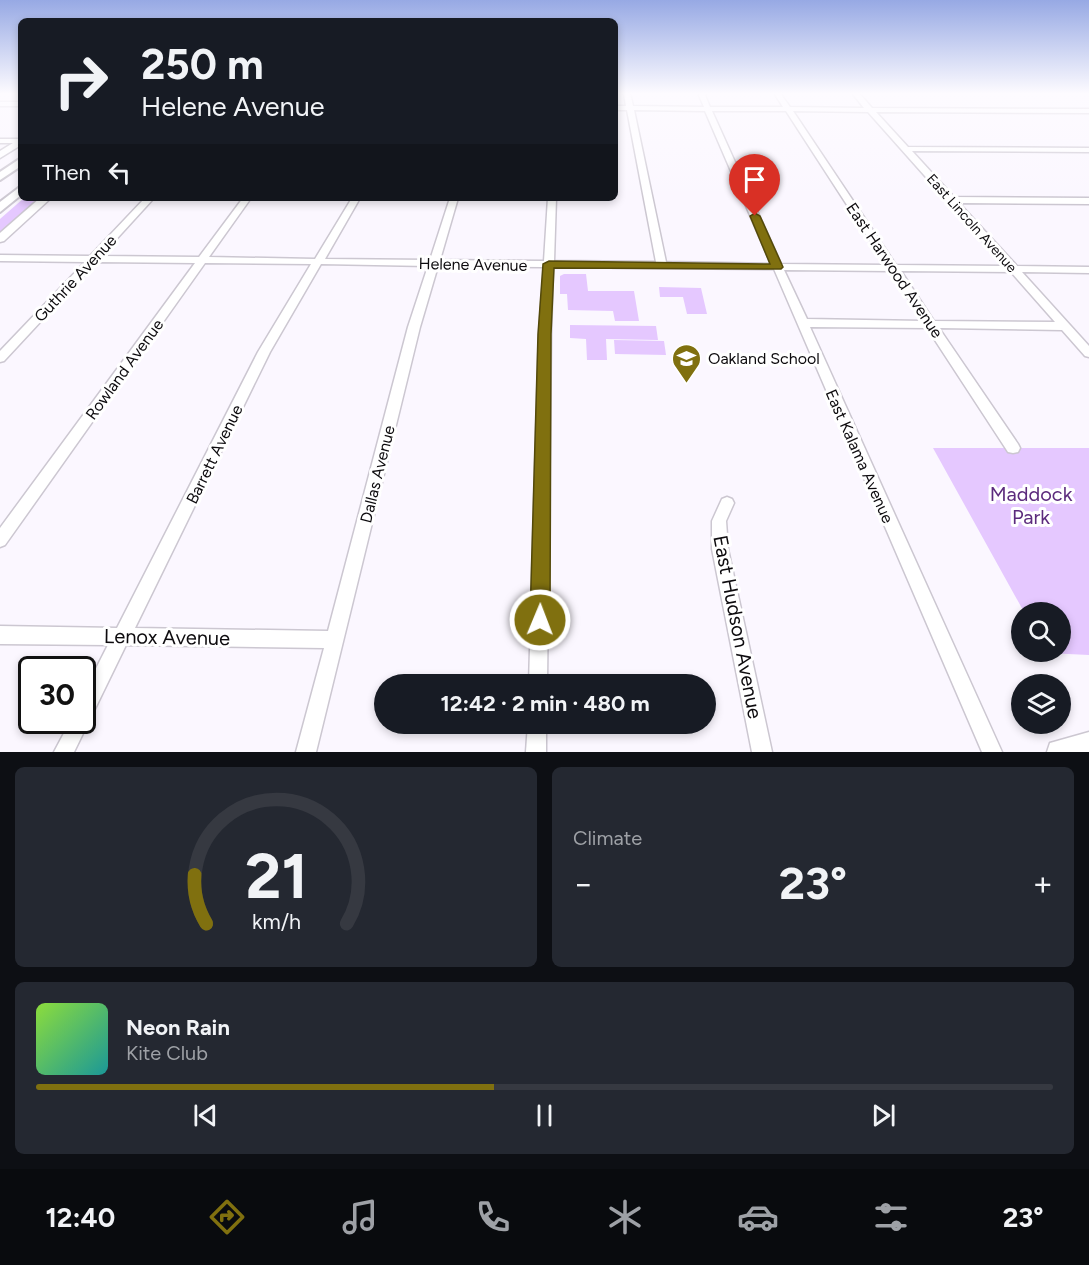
<!DOCTYPE html>
<meta charset="utf-8">
<style>
:root{--surface:#171b24;--page:#242831;--text:#f1f3f6;--muted:#9ea1a6;--line:#363941;--accent:#80700f}
body{margin:0;font-family:Figtree,sans-serif;background:var(--page);color:var(--text);height:100vh;display:flex;flex-direction:column;font-size:22px;white-space:nowrap}
*{box-sizing:border-box;margin:0}
p{font-size:20px;color:var(--muted)}
.icon{flex:none;width:33px;height:33px;fill:none;stroke:currentColor;stroke-width:2;stroke-linecap:round;stroke-linejoin:round}
.map{position:relative;height:752px;overflow:hidden}
.details{display:flex;flex-direction:column;gap:15px;padding:15px;background:#0d0f14;flex:1}
.details>*{flex:none}
.hud{position:absolute;left:18px;top:18px;width:600px;height:183px;border-radius:9px;box-shadow:0 3px 9px #0003;background:#171b24;color:var(--text);overflow:hidden}
.tools{position:absolute;left:1011px;top:602px;display:grid;gap:12px}
.tools a{display:grid;place-items:center;width:60px;height:60px;border-radius:50%;background:var(--surface);box-shadow:0 3px 9px #0003;font-size:30px}
.speed{position:absolute;left:18px;top:656px;display:flex;gap:12px;font-size:30px;font-weight:700;text-align:center}
.speed>*{display:grid;place-content:center;width:78px;height:78px;border-radius:50%;background:var(--surface);box-shadow:0 3px 9px #0003;line-height:1}
.speed .limit{border:3px solid #111;border-radius:9px;background:#fff;color:#111}
.pin{position:absolute;display:grid;place-items:center;width:51px;height:51px;color:#fff;margin:-62px -26px;border-radius:50% 50% 50% 0;rotate:-45deg;box-shadow:0 0 6px #0007}
.pin .icon{rotate:45deg}
.me{position:absolute;width:66px;margin:-33px;rotate:1deg;stroke-linejoin:round;filter:drop-shadow(0 0 4px #0008)}
.turn{display:flex;align-items:center;gap:21px;height:126px;padding:0 24px;font-size:27px}
.turn .icon{width:78px;height:78px;stroke-width:2.5}
.turn b{display:block;font-size:42px;line-height:51px}
.then{display:flex;align-items:center;height:57px;padding:0 24px;background:#0003;gap:12px;font-size:22px}
.big{font-size:45px;font-weight:700;line-height:1.1}
.details .widget{flex:1;display:flex;flex-direction:column;justify-content:center;gap:9px;min-width:0;padding:0 21px;border-radius:9px;background:var(--page)}
.details .dial{align-items:center;gap:0}
.dial svg{height:156px;overflow:visible;fill:none;stroke:var(--line);stroke-width:7;stroke-linecap:round;text-anchor:middle}
.dial text{fill:var(--text);stroke:none}
.song{display:flex;align-items:center;gap:18px}
.cover{width:72px;height:72px;border-radius:9px;background:linear-gradient(135deg,hsl(90 70% 55%),hsl(180 70% 35%))}
.played{height:6px;border-radius:3px;background:linear-gradient(90deg,var(--accent) 45%,var(--line) 45%)}
.keys{display:flex;justify-content:space-around;direction:ltr}
.heat{display:flex;justify-content:space-between;align-items:center;font-size:33px;direction:ltr}
.details .tiles{flex:1;display:grid;gap:15px;grid-template-columns:1fr 1fr}
.widget:last-child{grid-column:span 2}
.trip{position:absolute;left:374px;top:674px;width:342px;height:60px;border-radius:30px;background:var(--surface);box-shadow:0 3px 9px #0003;font-weight:700;line-height:60px;text-align:center}
.dock{display:flex;height:96px;justify-content:space-around;align-items:center;background:#090b0e;color:var(--muted)}
.dock .icon{width:42px;height:42px}
.dock .active{color:var(--accent)}
.dock b{font-size:27px;color:var(--text)}
.map>svg:first-child{display:block}
.green{fill:#e5c8ff}
.lines{fill:none;stroke-linecap:round;stroke-linejoin:round}
.minor-casing{stroke:#ccc7d1;stroke-width:3}
.major-casing{stroke:#ccc7d1;stroke-width:3}
.highway-casing{stroke:#ccc7d1;stroke-width:4}
.minor{fill:#fff;fill-rule:evenodd}
.major{fill:#fff;fill-rule:evenodd}
.highway{fill:#fff;fill-rule:evenodd}
.route{fill:#80700f;stroke:#53490a;stroke-width:1.5}
.labels{text-anchor:middle;stroke-width:6;stroke-linejoin:round;paint-order:stroke}
.far-street-label{font-size:14px;fill:#0d0b0e;stroke:#fff}
.street-label{font-size:16px;fill:#0d0b0e;stroke:#fff}
.poi-label{font-size:16px;fill:#0d0b0e;stroke:#fff;text-anchor:start}
.near-park-label{font-size:20px;fill:#5c2b7d;stroke:#fff}
.near-street-label{font-size:20px;fill:#0d0b0e;stroke:#fff}
</style>
<div class="map">
<svg width="1089" height="752" viewBox="0 0 1089 752">
<rect width="100%" height="100%" fill="#fbf7ff"/>
<!-- green -->
<g class="green">
<polygon points="24,198 41,198 0,234 0,219"/>
<polygon points="564,274 586,274 588,291 634,291 639,321 615,321 613,311 568,310 567,294 560,294 560,276"/>
<polygon points="659,287 701,288 707,314 687,314 683,297 660,297"/>
<polygon points="570,325 656,326 658,340 606,339 607,360 587,360 586,339 570,338"/>
<polygon points="614,340 664,341 666,355 615,354"/>
<polygon points="933,448 1089,448 1089,655 1047,653 1046,651 1060,651 1060,612 1024,612"/>
</g>
<g class="lines">
<defs>
<g id="minor">
<path d="M624 93H630L633 106 704 107 698 93H704L710 107H783L774 93H780L790 107 864 108 852 93H859L872 108 1089 109V113L876 112 908 147 1089 148V152L912 151 954 197 1089 198V204L959 203 1017 266 1089 267V273L1022 272 1089 346V357L1085 356 1062 330 939 328 1018 444 1020 448 1018 452 1013 453 1008 452 927 328 810 327 1002 752H982L774 269 553 267 551 334 547 684H529L539 334 544 267 438 266 420 327 316 752H296L324 648 126 645 74 752H54L71 720H82V696L108 645 0 644V626L117 628 258 352 311 264 205 263 5 545 0 547V528L195 263 96 262 4 361 0 362V351L85 262 0 261V255L90 256 145 198H154L101 256 199 257 243 198H251L209 257 315 259 352 198H360L325 259 430 260 450 198H458L440 260 544 261 548 198H556L554 261 656 262 627 110H615V106H626ZM634 110 705 111 771 264 666 262ZM712 111H786L886 265 781 264ZM793 111 868 112 1005 266 896 265ZM321 264 428 266 408 327 328 631 135 628 270 352ZM784 270 890 271 923 321 807 319ZM901 271 1011 272 1055 322 934 321Z"/>
<rect x="0" y="102" width="21" height="4"/>
<polygon points="0,139 20,139 21,143 0,143"/>
<polygon points="727,497 732,499 734,503 726,521 728,549 772,752 752,752 712,549 712,521 722,499"/>
<polygon points="528,723 546,723 546,752 526,752"/>
</g>
<g id="major">
<polygon points="21,138 21,145 0,158 0,151"/>
<polygon points="40,198 51,198 4,241 0,242 0,233"/>
<polygon points="1089,732 1089,752 1047,752 1050,743"/>
</g>
<g id="highway">
<polygon points="21,158 21,166 0,180 0,172"/>
<polygon points="21,186 21,195 0,212 0,202"/>
</g>
</defs>
<!-- minor casing -->
<use href="#minor" class="minor-casing"/>
<!-- major casing -->
<use href="#major" class="major-casing"/>
<!-- highway casing -->
<use href="#highway" class="highway-casing"/>
<!-- minor -->
<use href="#minor" class="minor"/>
<!-- major -->
<use href="#major" class="major"/>
<!-- highway -->
<use href="#highway" class="highway"/>
</g>
<!-- sky -->
<linearGradient id="sky" x2="0" y2="1"><stop stop-color="#97a9e4"/><stop offset="0.47" stop-color="#fdfbff"/><stop offset="1" stop-color="#fdfbff" stop-opacity="0"/></linearGradient>
<rect width="1089" height="199" fill="url(#sky)"/>
<!-- route -->
<polygon class="route" points="755,213 760,216 783,267 781,269 554,268 551,334 550,620 547,627 540,630 533,627 530,620 538,334 543,264 549,261 770,264 750,216"/>
<!-- icons -->
<defs>
<symbol id="school-pin" viewBox="-11 -11 22 30"><path d="M0 17L-7.5 6A9.5 9.5 0 1 1 7.5 6Z" fill="#80700f" stroke="#fff"/><path d="M0-5L7-2L0 1L-7-2ZM-4 1L0 2.5L4 1V4Q0 6-4 4Z" fill="#fff"/></symbol>
</defs>
<g fill-rule="evenodd">
<use href="#school-pin" x="670" y="342" width="33" height="45"/>
</g>
<g class="labels">
<!-- far-street labels -->
<g class="far-street-label">
<text transform="translate(972 223) rotate(48)" y="5">East Lincoln Avenue</text>
</g>
<!-- street labels -->
<g class="street-label">
<text transform="translate(473 264) rotate(1)" y="6">Helene Avenue</text>
<text transform="translate(895 270) rotate(56)" y="6">East Harwood Avenue</text>
<text transform="translate(75 278) rotate(-47)" y="6">Guthrie Avenue</text>
<text transform="translate(124 369) rotate(-54)" y="6">Rowland Avenue</text>
<text transform="translate(214 454) rotate(-64)" y="6">Barrett Avenue</text>
<text transform="translate(860 456) rotate(66)" y="6">East Kalama Avenue</text>
<text transform="translate(377 474) rotate(-76)" y="6">Dallas Avenue</text>
</g>
<!-- poi labels -->
<g class="poi-label">
<text x="708" y="364">Oakland School</text>
</g>
<!-- near-park labels -->
<g class="near-park-label">
<text x="1031" y="501">Maddock<tspan x="1031" dy="23">Park</tspan></text>
</g>
<!-- near-street labels -->
<g class="near-street-label">
<text transform="translate(738 627) rotate(79)" y="7">East Hudson Avenue</text>
<text transform="translate(167 637) rotate(1)" y="7">Lenox Avenue</text>
</g>
</g>
</svg>
<div class="tools">
<a><svg class="icon" aria-label="search" viewBox="0 0 24 24"><circle cx="10" cy="10" r="6"/><path d="M15 15l6 6"/></svg></a>
<a><svg class="icon" aria-label="layers" viewBox="0 0 24 24"><path d="M12 4l9 5-9 5-9-5zM3 14l9 5 9-5"/></svg></a>
</div>
<div class="speed"><div class="limit">30</div></div>
<div class="pin" style="left:755px;top:216px;background:#d93025"><svg class="icon" aria-label="arrive" viewBox="0 0 24 24"><path d="M6 21V4h12l-3 4 3 4H6"/></svg></div>
<svg class="me" style="left:540px;top:620px" viewBox="-20 -20 40 40"><circle r="17" fill="#80700f" stroke="#fff" stroke-width="3"/><path d="M0-11L8 9 0 5-8 9z" fill="#fff"/></svg>
<div class="trip">12:42 · 2 min · 480 m</div>
<div class="hud">
<div class="turn"><svg class="icon" aria-label="right" viewBox="0 0 24 24"><path d="M7 20v-9h11M14 6l5 5-5 5"/></svg><div><b>250 m</b>Helene Avenue</div></div>
<div class="then">Then<svg class="icon" aria-label="left" viewBox="0 0 24 24"><path d="M17 20v-9H6M10 6l-5 5 5 5"/></svg></div>
</div>
</div>
<section class="details">
<div class="tiles">
<div class="widget dial"><svg viewBox="0 0 100 80">
<path d="M14 69A42 42 0 1 1 86 69"/>
<path d="M14 69A42 42 0 0 1 8 44" stroke="#80700f"/>
<text x="50" y="56" font-size="32" font-weight="700">21</text>
<text x="50" y="72" font-size="11">km/h</text>
</svg></div>
<div class="widget"><p>Climate</p>
<div class="heat"><a>−</a><b class="big">23°</b><a>+</a></div>
</div>
<div class="widget">
<div class="song"><i class="cover"></i><div><b>Neon Rain</b><p>Kite Club</p></div></div>
<div class="played"></div>
<div class="keys"><svg class="icon" aria-label="previous" viewBox="0 0 24 24"><path d="M18 5L8 12l10 7zM5 5v14"/></svg><svg class="icon" aria-label="pause" viewBox="0 0 24 24"><path d="M8 5v14M16 5v14"/></svg><svg class="icon" aria-label="next" viewBox="0 0 24 24"><path d="M6 5l10 7-10 7zM19 5v14"/></svg></div>
</div>
</div>
</section>
<nav class="dock">
<b>12:40</b>
<svg class="icon active" aria-label="directions" viewBox="0 0 24 24"><path d="M12 3l9 9-9 9-9-9zM9 14v-3h6M13 9l2 2-2 2"/></svg>
<svg class="icon" aria-label="music" viewBox="0 0 24 24"><path d="M9 18V5l10-2v13"/><circle cx="6" cy="18" r="3"/><circle cx="16" cy="16" r="3"/></svg>
<svg class="icon" aria-label="phone" viewBox="0 0 24 24"><path d="M5 4h4l2 5-3 2q2 4 5 5l2-3 5 2v4C11 20 4 13 5 4z"/></svg>
<svg class="icon" aria-label="climate" viewBox="0 0 24 24"><path d="M12 3v18M4 7l16 10M4 17L20 7"/></svg>
<svg class="icon" aria-label="car" viewBox="0 0 24 24"><path d="M5 17H2v-5l4-1 3-4h7l3 4 3 1v5h-3M9 17h6M6 11h13"/><circle cx="7" cy="17" r="2"/><circle cx="17" cy="17" r="2"/></svg>
<svg class="icon" aria-label="filters" viewBox="0 0 24 24"><path d="M4 7h16M4 17h16"/><circle cx="9" cy="7" r="2"/><circle cx="15" cy="17" r="2"/></svg>
<b>23°</b>
</nav>
